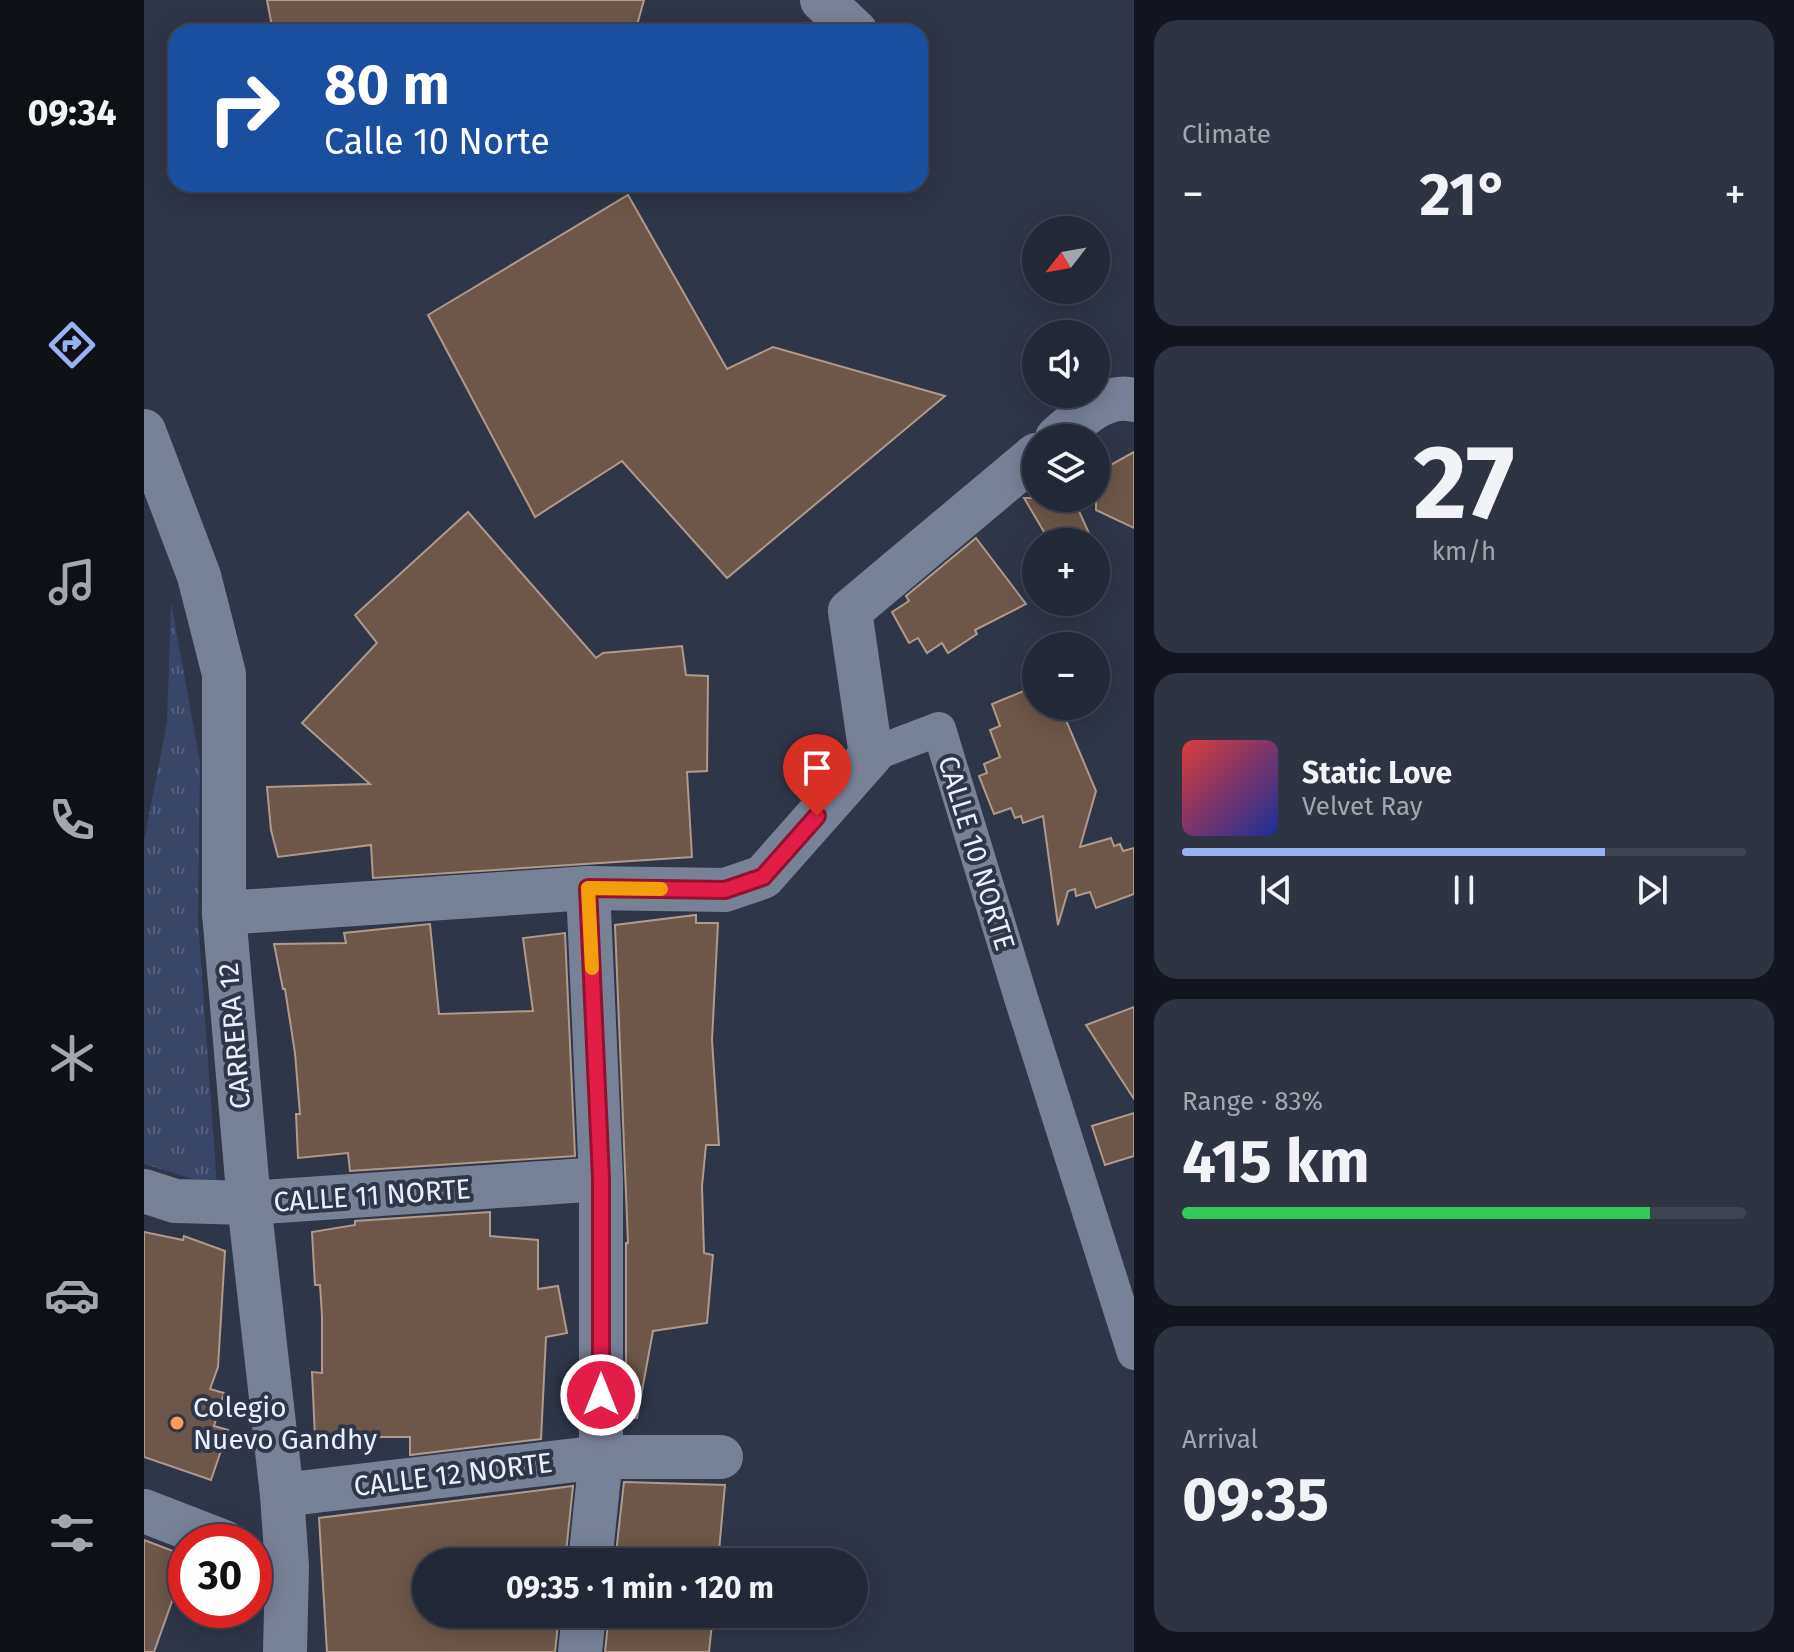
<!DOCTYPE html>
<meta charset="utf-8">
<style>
:root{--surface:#222836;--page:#2e3442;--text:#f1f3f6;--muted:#a2a6ad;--line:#3f4451;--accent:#95b2f1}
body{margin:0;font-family:"Fira Sans",sans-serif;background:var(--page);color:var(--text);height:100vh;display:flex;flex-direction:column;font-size:30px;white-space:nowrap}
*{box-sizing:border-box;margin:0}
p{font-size:26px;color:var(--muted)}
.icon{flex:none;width:44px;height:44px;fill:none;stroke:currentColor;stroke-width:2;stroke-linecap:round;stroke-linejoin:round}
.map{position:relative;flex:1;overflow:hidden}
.side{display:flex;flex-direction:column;gap:20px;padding:20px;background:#13161e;width:660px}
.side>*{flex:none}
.top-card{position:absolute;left:24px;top:24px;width:760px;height:168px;border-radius:24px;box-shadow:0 4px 20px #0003,0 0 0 2px var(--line);background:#1a4fa0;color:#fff;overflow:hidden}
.needle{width:52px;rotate:239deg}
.controls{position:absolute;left:878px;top:216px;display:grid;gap:16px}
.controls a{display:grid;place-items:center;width:88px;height:88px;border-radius:50%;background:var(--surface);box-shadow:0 4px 20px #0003,0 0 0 2px var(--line);font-size:40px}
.speed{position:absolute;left:24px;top:1524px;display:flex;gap:16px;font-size:40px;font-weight:700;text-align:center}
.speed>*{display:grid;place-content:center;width:104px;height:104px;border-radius:50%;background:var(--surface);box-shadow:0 4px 20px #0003,0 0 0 2px var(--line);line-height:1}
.speed .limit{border:12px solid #d22;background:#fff;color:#111}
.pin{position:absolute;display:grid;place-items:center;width:68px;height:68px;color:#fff;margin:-82px -34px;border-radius:50% 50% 50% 0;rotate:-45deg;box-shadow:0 0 8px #0007}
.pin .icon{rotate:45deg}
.me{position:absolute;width:88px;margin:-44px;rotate:0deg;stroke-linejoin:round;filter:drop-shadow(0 0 6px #0008)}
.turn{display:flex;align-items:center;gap:28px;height:168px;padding:0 24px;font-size:36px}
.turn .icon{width:104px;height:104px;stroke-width:2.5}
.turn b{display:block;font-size:56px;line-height:68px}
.big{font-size:60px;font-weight:700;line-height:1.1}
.side .tile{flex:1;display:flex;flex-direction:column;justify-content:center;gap:12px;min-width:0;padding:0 28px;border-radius:24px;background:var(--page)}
.side .dial{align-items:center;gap:0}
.dial b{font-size:104px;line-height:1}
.song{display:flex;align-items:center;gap:24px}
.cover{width:96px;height:96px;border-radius:12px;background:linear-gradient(135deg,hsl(0 70% 55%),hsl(230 70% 35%))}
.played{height:8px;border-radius:4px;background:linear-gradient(90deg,var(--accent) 75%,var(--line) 75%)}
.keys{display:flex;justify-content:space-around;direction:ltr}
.heat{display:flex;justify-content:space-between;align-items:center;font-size:44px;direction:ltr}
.charge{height:12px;border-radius:6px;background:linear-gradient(90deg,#34c759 83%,var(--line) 0)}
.trip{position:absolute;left:268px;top:1548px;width:456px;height:80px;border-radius:40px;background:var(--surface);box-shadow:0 4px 20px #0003,0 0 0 2px var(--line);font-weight:700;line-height:80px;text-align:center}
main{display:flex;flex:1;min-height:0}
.tab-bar{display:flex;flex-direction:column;width:144px;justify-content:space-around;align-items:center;background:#0e1016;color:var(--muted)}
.tab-bar .icon{width:56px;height:56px}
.tab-bar .selected{color:var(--accent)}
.tab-bar b{font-size:36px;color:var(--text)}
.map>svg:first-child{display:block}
.grass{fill:url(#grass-tufts)}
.building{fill:#6d574a;stroke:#b1998b;stroke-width:2}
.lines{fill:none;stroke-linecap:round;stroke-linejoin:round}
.pedestrian{stroke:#788297;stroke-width:34}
.minor{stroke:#788297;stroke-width:44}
.route-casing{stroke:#92132f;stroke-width:20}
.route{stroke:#e11d48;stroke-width:14}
.slow{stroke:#f59e0b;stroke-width:14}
.poi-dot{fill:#ff9b5a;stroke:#2e3648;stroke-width:3}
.labels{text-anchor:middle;stroke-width:8;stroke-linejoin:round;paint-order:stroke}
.street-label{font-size:28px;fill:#e9effb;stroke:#2e3648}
.poi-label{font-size:28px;fill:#e9effb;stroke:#2e3648;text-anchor:start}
</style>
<main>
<nav class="tab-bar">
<b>09:34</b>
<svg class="icon selected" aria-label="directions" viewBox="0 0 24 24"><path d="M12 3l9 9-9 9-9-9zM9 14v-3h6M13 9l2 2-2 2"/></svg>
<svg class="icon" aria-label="music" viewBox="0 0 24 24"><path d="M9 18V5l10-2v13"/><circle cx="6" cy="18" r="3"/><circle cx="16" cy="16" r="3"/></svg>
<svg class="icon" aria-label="phone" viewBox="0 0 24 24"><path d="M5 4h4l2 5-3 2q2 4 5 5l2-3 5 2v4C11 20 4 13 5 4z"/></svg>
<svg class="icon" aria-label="climate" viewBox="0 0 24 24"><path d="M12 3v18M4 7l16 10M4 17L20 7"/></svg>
<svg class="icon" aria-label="car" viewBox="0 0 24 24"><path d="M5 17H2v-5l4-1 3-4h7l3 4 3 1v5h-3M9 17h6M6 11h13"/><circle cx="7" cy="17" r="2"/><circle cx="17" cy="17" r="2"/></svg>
<svg class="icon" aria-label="filters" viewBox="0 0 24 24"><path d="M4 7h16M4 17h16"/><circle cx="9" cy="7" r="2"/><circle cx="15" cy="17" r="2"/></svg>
</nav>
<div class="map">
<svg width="990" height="1652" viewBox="0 0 990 1652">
<defs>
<pattern id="grass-tufts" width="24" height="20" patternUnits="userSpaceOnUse" patternTransform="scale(2)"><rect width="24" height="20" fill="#394668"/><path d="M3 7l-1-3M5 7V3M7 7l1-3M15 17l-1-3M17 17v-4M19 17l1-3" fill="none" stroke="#56617e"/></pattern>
</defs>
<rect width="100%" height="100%" fill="#2e3648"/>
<!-- grass -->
<polygon class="grass" points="27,602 56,762 54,921 73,1186 0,1164 0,841 23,722"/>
<!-- building -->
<g class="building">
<polygon points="123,0 500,0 491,32 129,32"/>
<polygon points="484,195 583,369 629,347 801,396 583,578 478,461 391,517 284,315"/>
<polygon points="990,452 990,528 952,510 952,473"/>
<polygon points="880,498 929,498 949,542 906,542"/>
<polygon points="324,512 452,658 459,653 538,646 542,675 564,676 563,771 543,772 548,857 229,878 227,845 134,857 127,830 123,787 226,784 158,723 233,643 211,615"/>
<polygon points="832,538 882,604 831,630 833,634 804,653 798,643 783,653 774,638 765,643 748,612 765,601 762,596"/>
<polygon points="892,686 892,706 916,706 952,791 936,847 967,838 970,846 976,844 979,851 990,848 990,894 952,908 946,892 932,896 931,889 924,891 914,925 899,816 879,823 877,816 871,818 867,808 850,814 835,776 843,773 840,764 856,757 846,730 856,726 848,704"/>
<polygon points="552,915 552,923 574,923 568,1040 575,1145 562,1145 558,1186 560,1253 569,1255 563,1323 509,1331 493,1418 482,1417 482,1243 484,1243 471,925"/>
<polygon points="286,924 295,1014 389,1011 379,938 421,933 431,1156 206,1171 204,1153 154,1158 152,1114 156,1114 151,1053 141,989 139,989 130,944 202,943 200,933"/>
<polygon points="990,1007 990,1099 942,1025"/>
<polygon points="990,1113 990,1156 961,1165 948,1126"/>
<polygon points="346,1212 346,1236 394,1240 394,1289 414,1286 423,1333 402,1337 397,1439 266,1455 266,1437 171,1437 168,1372 178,1373 178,1316 176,1285 171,1285 168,1232 211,1225 211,1221"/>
<polygon points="0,1232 39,1240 40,1236 81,1251 74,1367 66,1389 80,1393 70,1426 84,1430 67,1480 0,1457"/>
<polygon points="480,1482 581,1485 574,1562 471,1562"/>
<polygon points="429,1486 421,1562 282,1562 282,1614 415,1614 411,1652 183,1652 175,1518"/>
<polygon points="0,1540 42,1556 42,1562 10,1652 0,1652"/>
<polygon points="465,1614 569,1614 565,1652 461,1652"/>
</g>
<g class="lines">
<!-- pedestrian -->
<polyline class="pedestrian" points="727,755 795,729 877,998 990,1353"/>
<!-- minor -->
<g class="minor">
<polyline points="678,0 712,32"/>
<polyline points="0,431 55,576 80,674 80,913 105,1203 138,1495 143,1566 141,1652"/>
<path d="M913 438C934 420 960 392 990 400"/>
<polyline points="444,888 457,1179 457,1457 446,1562"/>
<polyline points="80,913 444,888 581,890 619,877 727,755 706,611 892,455"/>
<polyline points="0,1191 31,1201 105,1203 457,1179"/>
<polyline points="138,1495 457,1457 577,1457"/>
<polyline points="0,1511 80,1542"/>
<polyline points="436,1652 440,1614"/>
</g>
</g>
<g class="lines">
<defs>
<polyline id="route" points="457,1395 457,1179 444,888 581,890 619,877 673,816"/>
</defs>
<!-- route casing -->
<use href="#route" class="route-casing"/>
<!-- route -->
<use href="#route" class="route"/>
<!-- slow -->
<polyline class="slow" points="448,968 444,888 517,889"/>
</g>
<!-- markers -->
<circle class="poi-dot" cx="33" cy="1423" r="8"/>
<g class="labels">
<!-- street labels -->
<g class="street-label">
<text transform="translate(833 853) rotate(73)" y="10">CALLE 10 NORTE</text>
<text transform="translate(90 1036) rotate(-95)" y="10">CARRERA 12</text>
<text transform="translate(228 1195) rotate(-4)" y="10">CALLE 11 NORTE</text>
<text transform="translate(309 1474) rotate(-7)" y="10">CALLE 12 NORTE</text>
</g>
<!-- poi labels -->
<g class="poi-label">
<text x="49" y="1417">Colegio<tspan x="49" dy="32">Nuevo Gandhy</tspan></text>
</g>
</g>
</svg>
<div class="controls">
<a><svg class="needle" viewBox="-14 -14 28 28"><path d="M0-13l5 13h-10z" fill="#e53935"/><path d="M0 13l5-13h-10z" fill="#a2a6ad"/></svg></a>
<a><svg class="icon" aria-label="sound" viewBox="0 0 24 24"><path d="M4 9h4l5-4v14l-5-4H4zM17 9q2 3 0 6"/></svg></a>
<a><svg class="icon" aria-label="layers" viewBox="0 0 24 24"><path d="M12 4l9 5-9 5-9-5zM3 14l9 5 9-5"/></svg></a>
<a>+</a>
<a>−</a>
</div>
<div class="speed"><div class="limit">30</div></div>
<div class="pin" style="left:673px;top:816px;background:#d93025"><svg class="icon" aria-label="arrive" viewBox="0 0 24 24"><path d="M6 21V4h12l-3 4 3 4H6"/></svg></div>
<svg class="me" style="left:457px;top:1395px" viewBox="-20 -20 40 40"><circle r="17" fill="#e11d48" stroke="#fff" stroke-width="3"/><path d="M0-11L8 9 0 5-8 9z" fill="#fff"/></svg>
<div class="trip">09:35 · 1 min · 120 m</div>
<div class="top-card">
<div class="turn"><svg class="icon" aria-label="right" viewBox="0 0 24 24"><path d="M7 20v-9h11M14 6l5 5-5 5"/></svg><div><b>80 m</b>Calle 10 Norte</div></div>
</div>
</div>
<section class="side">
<div class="tile"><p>Climate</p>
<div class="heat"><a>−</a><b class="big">21°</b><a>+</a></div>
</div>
<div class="tile dial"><b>27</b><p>km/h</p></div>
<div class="tile">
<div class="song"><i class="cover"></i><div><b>Static Love</b><p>Velvet Ray</p></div></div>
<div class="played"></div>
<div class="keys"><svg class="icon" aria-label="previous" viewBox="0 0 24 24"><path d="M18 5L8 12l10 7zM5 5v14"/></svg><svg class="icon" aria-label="pause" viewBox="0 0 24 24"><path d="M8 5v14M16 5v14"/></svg><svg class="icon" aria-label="next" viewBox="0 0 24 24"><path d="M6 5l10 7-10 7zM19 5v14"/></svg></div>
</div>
<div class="tile"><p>Range · 83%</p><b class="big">415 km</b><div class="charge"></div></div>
<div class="tile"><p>Arrival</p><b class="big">09:35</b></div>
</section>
</main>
